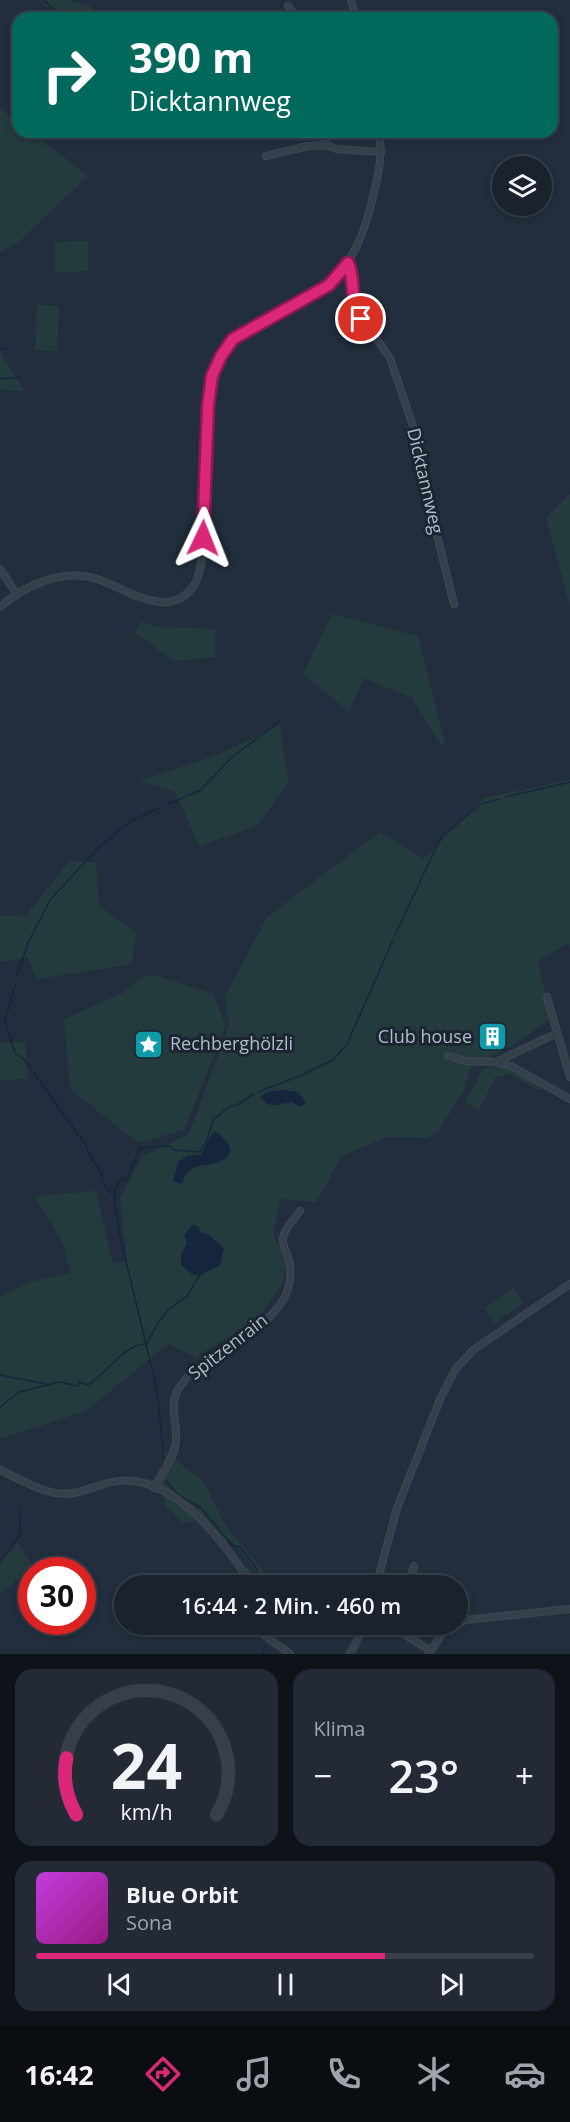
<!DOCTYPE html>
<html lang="de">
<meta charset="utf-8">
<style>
:root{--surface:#1a222e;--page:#232a36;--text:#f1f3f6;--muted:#9fa4aa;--line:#383f4a;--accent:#db2777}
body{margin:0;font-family:"Open Sans",sans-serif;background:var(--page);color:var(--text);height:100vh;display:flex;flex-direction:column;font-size:22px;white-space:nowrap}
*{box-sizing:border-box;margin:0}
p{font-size:20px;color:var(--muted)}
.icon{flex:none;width:33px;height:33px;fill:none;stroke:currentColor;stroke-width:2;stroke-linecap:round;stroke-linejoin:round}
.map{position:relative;height:1654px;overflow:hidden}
.side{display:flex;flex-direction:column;gap:15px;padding:15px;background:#0e1319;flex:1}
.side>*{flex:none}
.top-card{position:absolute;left:12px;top:12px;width:546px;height:126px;border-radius:18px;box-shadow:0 3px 9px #0003,0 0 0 2px var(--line);background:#00695c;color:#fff;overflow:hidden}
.tools{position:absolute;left:492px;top:156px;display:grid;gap:12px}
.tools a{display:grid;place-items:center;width:60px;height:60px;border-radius:50%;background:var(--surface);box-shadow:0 3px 9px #0003,0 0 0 2px var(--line);font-size:30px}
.speed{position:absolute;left:18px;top:1557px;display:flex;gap:12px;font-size:30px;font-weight:700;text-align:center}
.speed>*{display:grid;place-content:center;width:78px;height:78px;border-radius:50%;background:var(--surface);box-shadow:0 3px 9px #0003,0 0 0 2px var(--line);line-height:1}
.speed .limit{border:9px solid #d22;background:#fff;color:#111}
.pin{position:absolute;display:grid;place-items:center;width:51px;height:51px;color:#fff;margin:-26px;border:3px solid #fff;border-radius:50%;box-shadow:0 2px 6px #0007}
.me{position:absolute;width:66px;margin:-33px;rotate:2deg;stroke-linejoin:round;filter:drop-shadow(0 0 4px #0008)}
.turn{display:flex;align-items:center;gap:21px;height:126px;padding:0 18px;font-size:27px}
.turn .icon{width:78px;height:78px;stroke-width:2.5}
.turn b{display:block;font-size:42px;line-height:51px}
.big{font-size:45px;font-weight:600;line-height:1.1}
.side .card{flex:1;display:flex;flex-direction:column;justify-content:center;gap:9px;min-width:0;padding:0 21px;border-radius:18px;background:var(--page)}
.side .dial{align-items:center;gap:0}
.dial svg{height:156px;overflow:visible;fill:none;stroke:var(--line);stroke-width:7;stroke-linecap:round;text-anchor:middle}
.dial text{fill:var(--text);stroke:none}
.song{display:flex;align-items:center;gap:18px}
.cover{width:72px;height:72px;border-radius:9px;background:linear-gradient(135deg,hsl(290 70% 55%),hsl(310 70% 35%))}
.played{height:6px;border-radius:3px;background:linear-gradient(90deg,var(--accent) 70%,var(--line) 70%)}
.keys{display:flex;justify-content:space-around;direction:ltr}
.heat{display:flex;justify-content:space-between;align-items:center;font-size:33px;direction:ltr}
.side .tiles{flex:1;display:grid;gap:15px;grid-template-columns:1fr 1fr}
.card:last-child{grid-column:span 2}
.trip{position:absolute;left:114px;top:1575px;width:354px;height:60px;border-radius:30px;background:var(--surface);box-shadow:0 3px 9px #0003,0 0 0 2px var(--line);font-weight:600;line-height:60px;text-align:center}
.tab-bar{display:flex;height:96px;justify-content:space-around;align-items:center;background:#0a0e12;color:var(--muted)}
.tab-bar .icon{width:42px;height:42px}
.tab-bar .on{color:var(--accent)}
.tab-bar b{font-size:27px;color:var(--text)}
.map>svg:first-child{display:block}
.green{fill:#243b3e}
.water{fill:#15253b}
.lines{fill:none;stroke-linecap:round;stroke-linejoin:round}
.stream{stroke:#15253b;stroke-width:1.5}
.minor-casing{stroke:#3f4956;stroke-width:8}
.minor{stroke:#36404d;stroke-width:6}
.route-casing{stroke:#8e194d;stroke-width:15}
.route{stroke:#db2777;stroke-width:10}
.labels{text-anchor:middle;stroke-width:6;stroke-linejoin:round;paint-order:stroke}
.street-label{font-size:18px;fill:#b2bbc9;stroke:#1b2532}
.poi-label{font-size:18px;fill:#b2bbc9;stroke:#1b2532;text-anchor:end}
</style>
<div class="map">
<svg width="570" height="1654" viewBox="0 0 570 1654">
<rect width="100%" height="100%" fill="#222e3d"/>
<!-- green -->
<g class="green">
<polygon points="39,0 68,0 92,7 98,18 46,7"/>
<polygon points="0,108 18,122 18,132 31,132 88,176 22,239 0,253"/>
<polygon points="88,241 88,271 55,272 55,242"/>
<polygon points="37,305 59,306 57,351 35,350"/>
<polygon points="0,351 24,391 0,390"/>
<polygon points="570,494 570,606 546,518"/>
<polygon points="332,614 418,636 445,744 440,744 412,698 364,678 349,712 303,674"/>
<polygon points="142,622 160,627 215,629 215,657 174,661 134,632"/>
<polygon points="280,725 288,783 257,826 199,846 175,791 139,781 217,755"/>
<polygon points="570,780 570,945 567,944 538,961 551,1019 511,1046 470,1068 464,1091 437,1133 427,1138 387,1137 342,1156 316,1202 280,1199 273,1235 287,1259 282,1285 256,1321 196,1357 168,1344 86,1411 0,1439 0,1297 31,1282 71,1273 63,1244 35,1196 96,1191 113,1264 127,1261 120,1197 143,1156 189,1134 229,1026 225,996 267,917 380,832 424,859 484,798"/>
<polygon points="70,861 96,863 99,906 136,932 132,964 37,979 27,957 0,962 0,916 26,915"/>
<polygon points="155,975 213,994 225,1023 223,1034 184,1130 138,1143 70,1089 64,1019 123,993 140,978"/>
<polygon points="25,1042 28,1079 0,1080 0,1043"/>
<polygon points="498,1066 510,1067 542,1084 539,1090 506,1073 504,1076 496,1076 479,1110 465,1102 484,1068"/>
<polygon points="514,1288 524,1303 494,1323 484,1308"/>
<polygon points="165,1452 203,1481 226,1526 268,1577 263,1585 254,1585 258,1574 232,1541 222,1541 199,1520 183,1523 165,1505 161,1486"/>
<polygon points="17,1542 34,1567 0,1593 0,1561"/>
</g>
<!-- water -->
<g class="water">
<path d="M284 1090 298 1092 306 1102 300 1107 292 1102C279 1104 267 1110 260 1096L271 1091Z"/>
<path d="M215 1131C227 1140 240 1153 219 1162 210 1166 200 1164 192 1169 185 1174 184 1177 182 1184L173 1181 178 1162 189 1155H201L213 1132Z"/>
<polygon points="192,1225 198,1226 200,1232 209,1235 224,1248 220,1265 199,1276 192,1274 181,1265 181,1253 187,1244 184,1235"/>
</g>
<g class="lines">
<!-- stream -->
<g class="stream">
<polyline points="44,0 59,15 78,18"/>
<polyline points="0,349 7,348"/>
<polyline points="0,379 20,377"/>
<polyline points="506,797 570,782"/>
<polyline points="168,804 201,790 231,758 280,721"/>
<polyline points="395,935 441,837 481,804 499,799"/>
<polyline points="17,975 28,943 50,900 98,848 131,821 159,808"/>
<polyline points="16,983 5,1021 15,1053 24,1059 85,1144 94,1163 101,1171 103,1183 113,1195"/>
<polyline points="258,1092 302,1075 333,1060 347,1044 393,940"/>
<polyline points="146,1346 156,1326 168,1310 187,1296 199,1276"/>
<polyline points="0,1375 46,1384"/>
<path d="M0 1409 1 1406 19 1392 59 1382 78 1386 79 1382 88 1385C107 1374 123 1345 145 1344"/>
<path d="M164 1459 157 1390 119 1232C120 1217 107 1192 122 1179L127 1180 140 1148 167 1146 171 1147 174 1150 200 1152 207 1141 213 1120 229 1107 237 1105 254 1094"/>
<polyline points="166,1481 178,1495 201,1508 233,1546 240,1547 257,1569 259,1586"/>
<path d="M0 1561C20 1538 23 1536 19 1505"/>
<polyline points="264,1624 266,1632"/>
<polyline points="262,1654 266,1645"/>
</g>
<defs>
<g id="minor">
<polyline points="351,0 356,18"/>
<polyline points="288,6 298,18"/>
<polyline points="323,132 326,145"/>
<polyline points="266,156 308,146 326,145 337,149 381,152"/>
<polyline points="348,263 353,275 352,298 355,308 390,358 418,441 425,486 454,604"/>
<polyline points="0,569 16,593"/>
<path d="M0 607C26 585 62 568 97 579 128 589 172 624 196 582 199 576 200 567 202 560 204 525 205 490 207 455 208 423 205 385 221 356 231 338 244 333 262 323 325 288 350 282 370 209 376 184 384 157 379 132"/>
<polyline points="547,997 570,1077"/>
<polyline points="448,1056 466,1061 496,1062 511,1066 570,1099"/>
<polyline points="496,1062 557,1033"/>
<path d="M0 1470C22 1480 49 1498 74 1493 93 1489 113 1478 133 1481 172 1486 202 1518 225 1547 235 1560 244 1570 249 1586"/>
<path d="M154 1488C161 1475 172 1460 175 1447 180 1427 167 1407 179 1388 204 1350 259 1340 283 1300 290 1289 292 1273 289 1260 287 1252 282 1246 283 1238 284 1229 295 1218 300 1211"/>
<polyline points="164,1586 169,1579 178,1578 186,1581 189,1586"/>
<polyline points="235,1586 245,1572"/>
<polyline points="376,1586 397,1508 441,1397 455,1370 473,1350 570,1284"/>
<polyline points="408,1586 414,1566"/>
<polyline points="204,1624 205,1624"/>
<polyline points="260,1624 264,1635 290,1654"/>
<polyline points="399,1624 402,1633 431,1651"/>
<polyline points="458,1624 465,1620 570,1609"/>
<polyline points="429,1653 443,1633 456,1624"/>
<polyline points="350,1654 365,1624"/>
</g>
</defs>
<!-- minor casing -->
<use href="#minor" class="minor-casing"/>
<!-- minor -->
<use href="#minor" class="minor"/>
</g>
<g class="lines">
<defs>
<path id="route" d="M203 538 208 406 212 376 221 356 233 339 329 285 348 263C356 282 349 301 361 319"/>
</defs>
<!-- route casing -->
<use href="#route" class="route-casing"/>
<!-- route -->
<use href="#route" class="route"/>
</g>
<!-- icons -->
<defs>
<symbol id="building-square" viewBox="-11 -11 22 22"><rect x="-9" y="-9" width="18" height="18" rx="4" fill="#0f9aa8" stroke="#1b2532"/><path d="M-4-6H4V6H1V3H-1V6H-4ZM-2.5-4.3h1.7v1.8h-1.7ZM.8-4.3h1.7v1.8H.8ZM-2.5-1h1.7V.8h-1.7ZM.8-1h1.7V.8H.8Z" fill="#fff"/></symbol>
<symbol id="sight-square" viewBox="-11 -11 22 22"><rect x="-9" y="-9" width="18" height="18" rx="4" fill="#0f9aa8" stroke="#1b2532"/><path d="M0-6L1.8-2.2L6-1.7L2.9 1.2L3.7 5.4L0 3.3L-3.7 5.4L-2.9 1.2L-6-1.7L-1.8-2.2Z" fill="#fff"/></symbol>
</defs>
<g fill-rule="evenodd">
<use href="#building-square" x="476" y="1020" width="33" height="33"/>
<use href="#sight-square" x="132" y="1028" width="33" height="33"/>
</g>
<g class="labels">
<!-- street labels -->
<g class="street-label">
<text transform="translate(425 481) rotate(77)" y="6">Dicktannweg</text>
<text transform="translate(228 1347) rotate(-38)" y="6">Spitzenrain</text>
</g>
<!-- poi labels -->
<g class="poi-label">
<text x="472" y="1043">Club house</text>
<text x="170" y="1050" text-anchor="start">Rechberghölzli</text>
</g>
</g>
</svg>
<div class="tools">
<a><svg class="icon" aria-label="layers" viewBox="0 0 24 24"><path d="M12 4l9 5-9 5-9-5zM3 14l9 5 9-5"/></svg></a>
</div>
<div class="speed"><div class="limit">30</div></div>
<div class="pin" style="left:361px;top:319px;background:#d93025"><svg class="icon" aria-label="arrive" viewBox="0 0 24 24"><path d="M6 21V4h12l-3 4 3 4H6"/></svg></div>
<svg class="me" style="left:203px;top:538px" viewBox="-20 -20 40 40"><path d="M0-17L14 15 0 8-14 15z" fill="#db2777" stroke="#fff" stroke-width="4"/></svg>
<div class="trip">16:44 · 2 Min. · 460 m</div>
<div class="top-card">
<div class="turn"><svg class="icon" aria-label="right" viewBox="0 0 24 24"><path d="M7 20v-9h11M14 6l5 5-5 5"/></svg><div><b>390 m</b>Dicktannweg</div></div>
</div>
</div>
<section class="side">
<div class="tiles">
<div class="card dial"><svg viewBox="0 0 100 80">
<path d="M14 69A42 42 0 1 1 86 69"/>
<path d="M14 69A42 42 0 0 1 9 40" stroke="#db2777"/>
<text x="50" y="56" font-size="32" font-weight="700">24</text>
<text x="50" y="72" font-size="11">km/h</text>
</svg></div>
<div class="card"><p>Klima</p>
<div class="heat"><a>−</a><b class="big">23°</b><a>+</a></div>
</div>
<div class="card">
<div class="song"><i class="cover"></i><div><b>Blue Orbit</b><p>Sona</p></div></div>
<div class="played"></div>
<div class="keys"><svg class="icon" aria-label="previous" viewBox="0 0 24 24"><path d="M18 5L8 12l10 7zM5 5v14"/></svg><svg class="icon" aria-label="pause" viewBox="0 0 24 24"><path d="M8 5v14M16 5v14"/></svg><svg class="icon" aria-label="next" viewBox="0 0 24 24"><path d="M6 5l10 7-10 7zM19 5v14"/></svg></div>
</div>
</div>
</section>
<nav class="tab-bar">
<b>16:42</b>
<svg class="icon on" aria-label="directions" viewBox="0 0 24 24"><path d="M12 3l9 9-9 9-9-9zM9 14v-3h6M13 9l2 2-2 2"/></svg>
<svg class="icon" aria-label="music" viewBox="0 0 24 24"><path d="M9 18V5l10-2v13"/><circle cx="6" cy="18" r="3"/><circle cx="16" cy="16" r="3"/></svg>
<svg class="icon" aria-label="phone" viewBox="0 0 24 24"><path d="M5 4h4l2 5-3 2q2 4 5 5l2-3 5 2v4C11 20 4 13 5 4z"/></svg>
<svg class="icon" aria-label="climate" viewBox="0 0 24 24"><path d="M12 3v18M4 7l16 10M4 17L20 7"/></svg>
<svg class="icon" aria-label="car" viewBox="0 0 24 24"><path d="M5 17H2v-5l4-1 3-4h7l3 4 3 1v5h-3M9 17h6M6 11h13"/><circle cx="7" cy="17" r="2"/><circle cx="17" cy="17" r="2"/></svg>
</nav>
